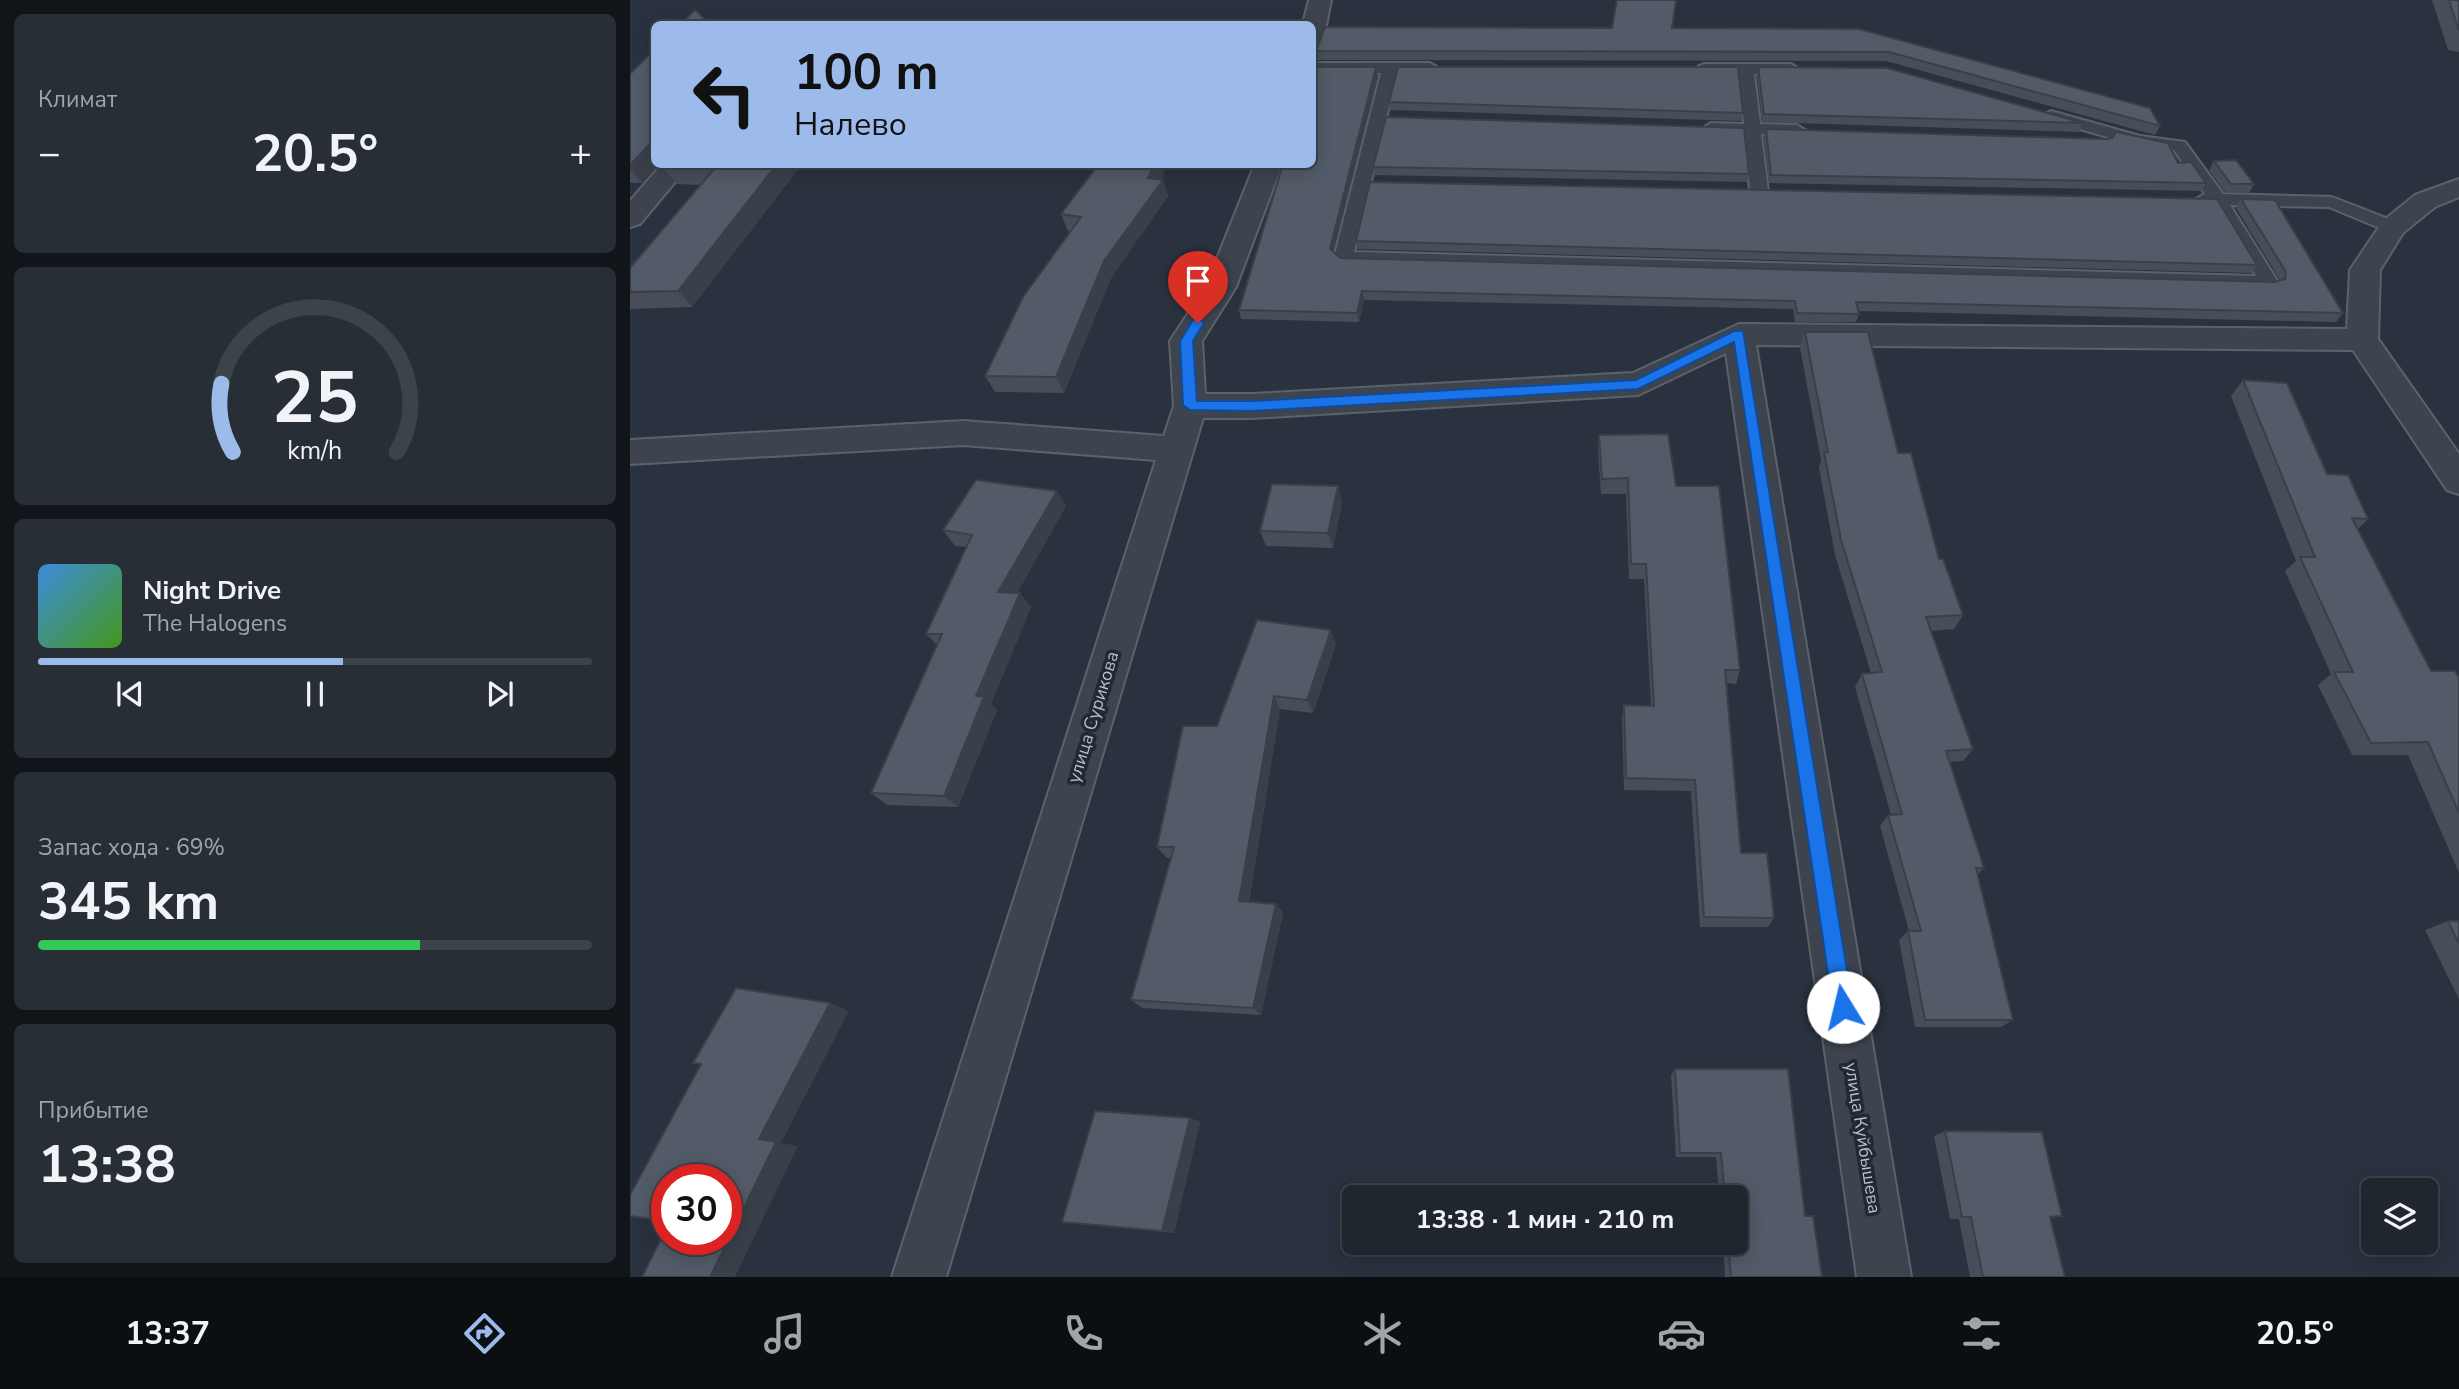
<!DOCTYPE html>
<html lang="ru">
<meta charset="utf-8">
<style>
:root{--surface:#1f262e;--page:#272e36;--text:#f1f3f6;--muted:#a1a5aa;--line:#3c434a;--accent:#9cbbeb}
body{margin:0;font-family:"Nunito Sans",sans-serif;background:var(--page);color:var(--text);height:100vh;display:flex;flex-direction:column;font-size:26px;white-space:nowrap}
*{box-sizing:border-box;margin:0}
p{font-size:23px;color:var(--muted)}
.icon{flex:none;width:38px;height:38px;fill:none;stroke:currentColor;stroke-width:2;stroke-linecap:round;stroke-linejoin:round}
.map{position:relative;flex:1;overflow:hidden}
.details{display:flex;flex-direction:column;gap:14px;padding:14px;background:#111519;width:630px}
.details>*{flex:none}
.hud{position:absolute;left:21px;top:21px;width:665px;height:147px;border-radius:10px;box-shadow:0 4px 18px #0003,0 0 0 2px var(--line);background:#9cbbeb;color:#111;overflow:hidden}
.controls{position:absolute;left:1731px;top:1178px;display:grid;gap:14px}
.controls a{display:grid;place-items:center;width:77px;height:77px;border-radius:10px;background:var(--surface);box-shadow:0 4px 18px #0003,0 0 0 2px var(--line);font-size:35px}
.speed{position:absolute;left:21px;top:1164px;display:flex;gap:14px;font-size:35px;font-weight:700;text-align:center}
.speed>*{display:grid;place-content:center;width:91px;height:91px;border-radius:50%;background:var(--surface);box-shadow:0 4px 18px #0003,0 0 0 2px var(--line);line-height:1}
.speed .limit{border:10px solid #d22;background:#fff;color:#111}
.pin{position:absolute;display:grid;place-items:center;width:60px;height:60px;color:#fff;margin:-72px -30px;border-radius:50% 50% 50% 0;rotate:-45deg;box-shadow:0 0 7px #0007}
.pin .icon{rotate:45deg}
.me{position:absolute;width:77px;margin:-38px;rotate:351deg;stroke-linejoin:round;filter:drop-shadow(0 0 5px #0008)}
.turn{display:flex;align-items:center;gap:24px;height:147px;padding:0 28px;font-size:32px}
.turn .icon{width:91px;height:91px;stroke-width:2.5}
.turn b{display:block;font-size:49px;line-height:60px}
.big{font-size:52px;font-weight:700;line-height:1.1}
.details .tile{flex:1;display:flex;flex-direction:column;justify-content:center;gap:10px;min-width:0;padding:0 24px;border-radius:10px;background:var(--page)}
.details .dial{align-items:center;gap:0}
.dial svg{height:182px;overflow:visible;fill:none;stroke:var(--line);stroke-width:7;stroke-linecap:round;text-anchor:middle}
.dial text{fill:var(--text);stroke:none}
.song{display:flex;align-items:center;gap:21px}
.cover{width:84px;height:84px;border-radius:10px;background:linear-gradient(135deg,hsl(210 70% 55%),hsl(100 70% 35%))}
.played{height:7px;border-radius:4px;background:linear-gradient(90deg,var(--accent) 55%,var(--line) 55%)}
.keys{display:flex;justify-content:space-around;direction:ltr}
.heat{display:flex;justify-content:space-between;align-items:center;font-size:38px;direction:ltr}
.charge{height:10px;border-radius:5px;background:linear-gradient(90deg,#34c759 69%,var(--line) 0)}
.trip{position:absolute;left:712px;top:1185px;width:406px;height:70px;border-radius:10px;background:var(--surface);box-shadow:0 4px 18px #0003,0 0 0 2px var(--line);font-weight:700;line-height:70px;text-align:center}
.tab-bar{display:flex;height:112px;justify-content:space-around;align-items:center;background:#0c0f12;color:var(--muted)}
.tab-bar .icon{width:49px;height:49px}
.tab-bar .on{color:var(--accent)}
.tab-bar b{font-size:32px;color:var(--text)}
main{display:flex;flex:1;min-height:0}
.map>svg:first-child{display:block}
.lines{fill:none;stroke-linecap:round;stroke-linejoin:round}
.lane-casing{stroke:#5b626c;stroke-width:4}
.street-casing{stroke:#5b626c;stroke-width:4}
.lane{fill:#3d444e;fill-rule:evenodd}
.street{fill:#3d444e;fill-rule:evenodd}
.wall{fill:#474e59}
.shaded-wall{fill:#3a4049}
.building{fill:#535b68;stroke:#3a4049;stroke-width:2}
.route{fill:#1a73e8;stroke:#114b97;stroke-width:2}
.labels{text-anchor:middle;stroke-width:7;stroke-linejoin:round;paint-order:stroke}
.street-label{font-size:18px;fill:#b9bfc9;stroke:#222933}
</style>
<main>
<section class="details">
<div class="tile"><p>Климат</p>
<div class="heat"><a>−</a><b class="big">20.5°</b><a>+</a></div>
</div>
<div class="tile dial"><svg viewBox="0 0 100 80">
<path d="M14 69A42 42 0 1 1 86 69"/>
<path d="M14 69A42 42 0 0 1 9 39" stroke="#9cbbeb"/>
<text x="50" y="56" font-size="32" font-weight="700">25</text>
<text x="50" y="72" font-size="11">km/h</text>
</svg></div>
<div class="tile">
<div class="song"><i class="cover"></i><div><b>Night Drive</b><p>The Halogens</p></div></div>
<div class="played"></div>
<div class="keys"><svg class="icon" aria-label="previous" viewBox="0 0 24 24"><path d="M18 5L8 12l10 7zM5 5v14"/></svg><svg class="icon" aria-label="pause" viewBox="0 0 24 24"><path d="M8 5v14M16 5v14"/></svg><svg class="icon" aria-label="next" viewBox="0 0 24 24"><path d="M6 5l10 7-10 7zM19 5v14"/></svg></div>
</div>
<div class="tile"><p>Запас хода · 69%</p><b class="big">345 km</b><div class="charge"></div></div>
<div class="tile"><p>Прибытие</p><b class="big">13:38</b></div>
</section>
<div class="map">
<svg width="1829" height="1277" viewBox="0 0 1829 1277">
<rect width="100%" height="100%" fill="#29323e"/>
<g class="lines">
<defs>
<g id="lane">
<polygon points="682,63 800,63 808,68 800,73 767,73 724,252 1626,276 1583,204 1569,203 1566,199 1575,194 1544,150 1509,146 1415,119 1413,116 1421,111 1510,136 1555,142 1593,194 1702,197 1769,223 1772,227 1769,231 1757,231 1699,207 1600,205 1648,282 1646,286 1639,288 713,264 704,258 751,73 682,73"/>
<polygon points="1074,64 1161,64 1169,69 1161,74 1124,74 1130,124 1167,125 1175,130 1167,135 1131,134 1138,191 1135,195 1123,195 1120,191 1115,134 1081,133 1073,128 1081,123 1114,124 1109,74 1069,72 1066,69 1069,66"/>
</g>
<g id="street">
<polygon points="679,0 701,0 694,36 690,41 682,43 682,24 673,24"/>
<polygon points="32,164 60,164 10,224 0,227 0,201"/>
<polygon points="625,164 652,164 606,287 572,341 575,394 622,394 1003,373 1109,324 1717,329 1720,270 1753,221 1785,195 1829,179 1829,197 1805,207 1773,233 1750,270 1748,339 1829,454 1829,494 1817,490 1723,350 1126,345 1281,1277 1227,1277 1096,353 1008,395 622,418 573,418 316,1277 262,1277 526,460 333,445 0,464 0,440 333,421 534,436 544,406 540,341 576,286"/>
</g>
</defs>
<!-- lane casing -->
<use href="#lane" class="lane-casing"/>
<!-- street casing -->
<use href="#street" class="street-casing"/>
<!-- lane -->
<use href="#lane" class="lane"/>
<!-- street -->
<use href="#street" class="street"/>
</g>
<!-- wall -->
<g class="wall">
<polygon points="1802,0 1829,0 1829,52 1818,50"/>
<polygon points="1042,28 1229,29 1530,126 1525,135 1256,61 688,60 686,51"/>
<polygon points="24,50 24,164 12,183 0,183 0,74"/>
<polygon points="1128,67 1453,123 1449,132 1132,122 1127,76"/>
<polygon points="748,76 703,251 711,258 1645,282 1650,280 1606,208 1611,199 1713,313 1706,322 1228,311 1229,314 1226,322 1165,322 1163,309 734,300 729,322 611,319 609,310"/>
<polygon points="759,102 1113,113 1111,121 760,110"/>
<polygon points="1136,129 1548,163 1576,183 1571,191 1139,183 1134,138"/>
<polygon points="1584,161 1624,184 1619,193 1595,192 1579,170"/>
<polygon points="172,164 62,307 0,309 0,268 71,185 47,184 33,168"/>
<polygon points="469,164 538,164 531,179 533,180 538,196 481,278 434,393 365,392 355,376 440,231 438,231 431,214"/>
<polygon points="743,167 1119,174 1117,182 744,175"/>
<polygon points="726,241 1627,265 1621,273 727,249"/>
<polygon points="1175,332 1268,453 1309,559 1333,615 1324,629 1301,631 1343,749 1333,761 1320,762 1354,868 1348,874 1383,1020 1371,1027 1285,1027 1269,940 1278,931 1279,931 1250,826 1258,815 1261,815 1225,687 1232,674 1241,673 1205,555 1189,468 1191,460 1170,348"/>
<polygon points="1613,380 1738,519 1728,529 1801,671 1829,678 1829,873 1778,755 1722,755 1688,685 1701,674 1655,571 1666,561 1601,396"/>
<polygon points="969,435 1046,486 1110,670 1106,684 1097,683 1111,853 1144,918 1138,927 1070,927 1061,791 994,790 992,718 994,705 1021,706 1014,579 999,579 996,494 971,494 968,451"/>
<polygon points="712,502 703,548 636,546 630,531"/>
<polygon points="436,506 387,593 401,607 361,704 367,710 328,807 257,805 241,793 307,645 296,634 336,547 325,546 313,530"/>
<polygon points="706,644 683,713 650,709 619,902 646,904 653,913 631,1015 512,1008 501,1000 541,858 537,858 527,847 587,726"/>
<polygon points="1818,921 1829,921 1829,999 1795,930"/>
<polygon points="1045,1069 1175,1216 1192,1277 1095,1277 1093,1242 1106,1242 1106,1197 1089,1197 1086,1157 1046,1157 1041,1075"/>
<polygon points="560,1118 570,1122 544,1233 432,1222"/>
<polygon points="1315,1131 1432,1216 1420,1218 1435,1277 1340,1277 1329,1219 1320,1219 1304,1136"/>
</g>
<!-- shaded-wall -->
<g class="shaded-wall">
<polygon points="746,67 748,76 701,257 700,249"/>
<polygon points="19,145 24,152 24,164 29,164 12,183 0,169 0,165"/>
<polygon points="147,164 172,164 62,307 48,291"/>
<polygon points="525,164 538,164 529,185 533,180 538,196 481,278 434,393 426,377 474,261"/>
<polygon points="732,291 734,300 729,322 727,313"/>
<polygon points="708,486 712,502 703,548 698,533"/>
<polygon points="427,491 436,506 379,607 368,592"/>
<polygon points="390,593 401,607 361,704 367,710 328,807 314,796 346,696"/>
<polygon points="701,630 706,644 683,713 677,700"/>
<polygon points="644,696 650,709 617,911 609,901"/>
<polygon points="646,904 653,913 631,1015 623,1008"/>
<polygon points="200,1003 219,1011 151,1143 168,1146 105,1277 80,1277 129,1139"/>
<polygon points="560,1118 570,1122 544,1233 532,1231"/>
</g>
<!-- building -->
<g class="building">
<polygon points="987,0 1046,0 1042,28 1229,29 1520,108 1530,126 1259,52 686,51 695,27 982,28"/>
<polygon points="1819,0 1829,0 1829,31"/>
<polygon points="65,10 80,24 50,24"/>
<polygon points="24,50 24,145 19,145 0,165 0,74"/>
<polygon points="683,67 746,67 700,249 711,258 1645,282 1655,279 1656,272 1611,199 1645,200 1713,313 1226,302 1229,314 1167,313 1165,301 732,291 727,313 609,310 653,164 682,164"/>
<polygon points="768,67 1108,67 1113,113 759,102"/>
<polygon points="1128,67 1257,68 1453,123 1134,114"/>
<polygon points="756,117 1114,128 1119,174 743,167"/>
<polygon points="1136,129 1475,139 1482,138 1486,132 1538,143 1548,163 1561,162 1576,183 1141,175"/>
<polygon points="1606,160 1624,184 1601,184 1584,161"/>
<polygon points="36,164 147,164 48,291 0,292 0,268 84,169 33,168"/>
<polygon points="469,164 525,164 518,178 533,180 474,261 426,377 355,376 393,297 451,217 431,214"/>
<polygon points="740,182 1587,199 1627,265 726,241"/>
<polygon points="1175,332 1238,332 1268,453 1281,453 1309,559 1313,559 1333,615 1296,617 1343,749 1316,751 1354,868 1346,868 1383,1020 1295,1020 1278,931 1291,931 1258,815 1272,814 1232,674 1252,672 1211,540 1194,452 1198,452"/>
<polygon points="1613,380 1657,383 1697,474 1718,475 1738,519 1722,518 1801,671 1825,671 1829,678 1829,813 1798,742 1741,743 1704,672 1723,672 1670,557 1685,557"/>
<polygon points="1038,434 1046,486 1089,486 1110,670 1095,670 1111,853 1137,853 1144,918 1074,917 1065,780 996,778 994,705 1024,706 1016,564 1001,564 998,478 972,479 969,435"/>
<polygon points="346,480 427,491 368,592 390,593 346,696 354,697 314,796 241,793 312,634 296,634 342,535 313,530"/>
<polygon points="642,484 708,486 698,533 630,531"/>
<polygon points="627,620 701,630 677,700 644,696 609,901 646,904 623,1008 501,1000 544,847 527,847 553,726 587,726"/>
<polygon points="1818,921 1829,921 1829,944"/>
<polygon points="106,988 200,1003 129,1139 146,1142 80,1277 12,1277 37,1227 37,1239 96,1239 96,1180 37,1180 37,1221 0,1216 0,1195 71,1064 63,1063"/>
<polygon points="1045,1069 1158,1069 1175,1216 1183,1216 1192,1277 1101,1277 1098,1242 1106,1242 1106,1197 1095,1197 1091,1153 1050,1153"/>
<polygon points="465,1111 560,1118 532,1231 432,1222"/>
<polygon points="1315,1131 1412,1132 1432,1216 1420,1217 1435,1277 1353,1277 1341,1217 1332,1217"/>
</g>
<!-- route -->
<polygon class="route" points="568,319 574,323 563,341 567,401 622,401 1006,380 1104,331 1113,331 1223,1007 1220,1014 1213,1017 1206,1014 1203,1007 1104,342 1008,389 622,411 560,410 553,405 550,341 563,320"/>
<g class="labels">
<!-- street labels -->
<g class="street-label">
<text transform="translate(463 717) rotate(-73)" y="6">улица Сурикова</text>
<text transform="translate(1233 1138) rotate(81)" y="6">улица Куйбышева</text>
</g>
</g>
</svg>
<div class="controls">
<a><svg class="icon" aria-label="layers" viewBox="0 0 24 24"><path d="M12 4l9 5-9 5-9-5zM3 14l9 5 9-5"/></svg></a>
</div>
<div class="speed"><div class="limit">30</div></div>
<div class="pin" style="left:568px;top:323px;background:#d93025"><svg class="icon" aria-label="arrive" viewBox="0 0 24 24"><path d="M6 21V4h12l-3 4 3 4H6"/></svg></div>
<svg class="me" style="left:1213px;top:1007px" viewBox="-20 -20 40 40"><circle r="19" fill="#fff"/><path d="M0-13L10 11 0 6-10 11z" fill="#1a73e8"/></svg>
<div class="trip">13:38 · 1 мин · 210 m</div>
<div class="hud">
<div class="turn"><svg class="icon" aria-label="left" viewBox="0 0 24 24"><path d="M17 20v-9H6M10 6l-5 5 5 5"/></svg><div><b>100 m</b>Налево</div></div>
</div>
</div>
</main>
<nav class="tab-bar">
<b>13:37</b>
<svg class="icon on" aria-label="directions" viewBox="0 0 24 24"><path d="M12 3l9 9-9 9-9-9zM9 14v-3h6M13 9l2 2-2 2"/></svg>
<svg class="icon" aria-label="music" viewBox="0 0 24 24"><path d="M9 18V5l10-2v13"/><circle cx="6" cy="18" r="3"/><circle cx="16" cy="16" r="3"/></svg>
<svg class="icon" aria-label="phone" viewBox="0 0 24 24"><path d="M5 4h4l2 5-3 2q2 4 5 5l2-3 5 2v4C11 20 4 13 5 4z"/></svg>
<svg class="icon" aria-label="climate" viewBox="0 0 24 24"><path d="M12 3v18M4 7l16 10M4 17L20 7"/></svg>
<svg class="icon" aria-label="car" viewBox="0 0 24 24"><path d="M5 17H2v-5l4-1 3-4h7l3 4 3 1v5h-3M9 17h6M6 11h13"/><circle cx="7" cy="17" r="2"/><circle cx="17" cy="17" r="2"/></svg>
<svg class="icon" aria-label="filters" viewBox="0 0 24 24"><path d="M4 7h16M4 17h16"/><circle cx="9" cy="7" r="2"/><circle cx="15" cy="17" r="2"/></svg>
<b>20.5°</b>
</nav>
